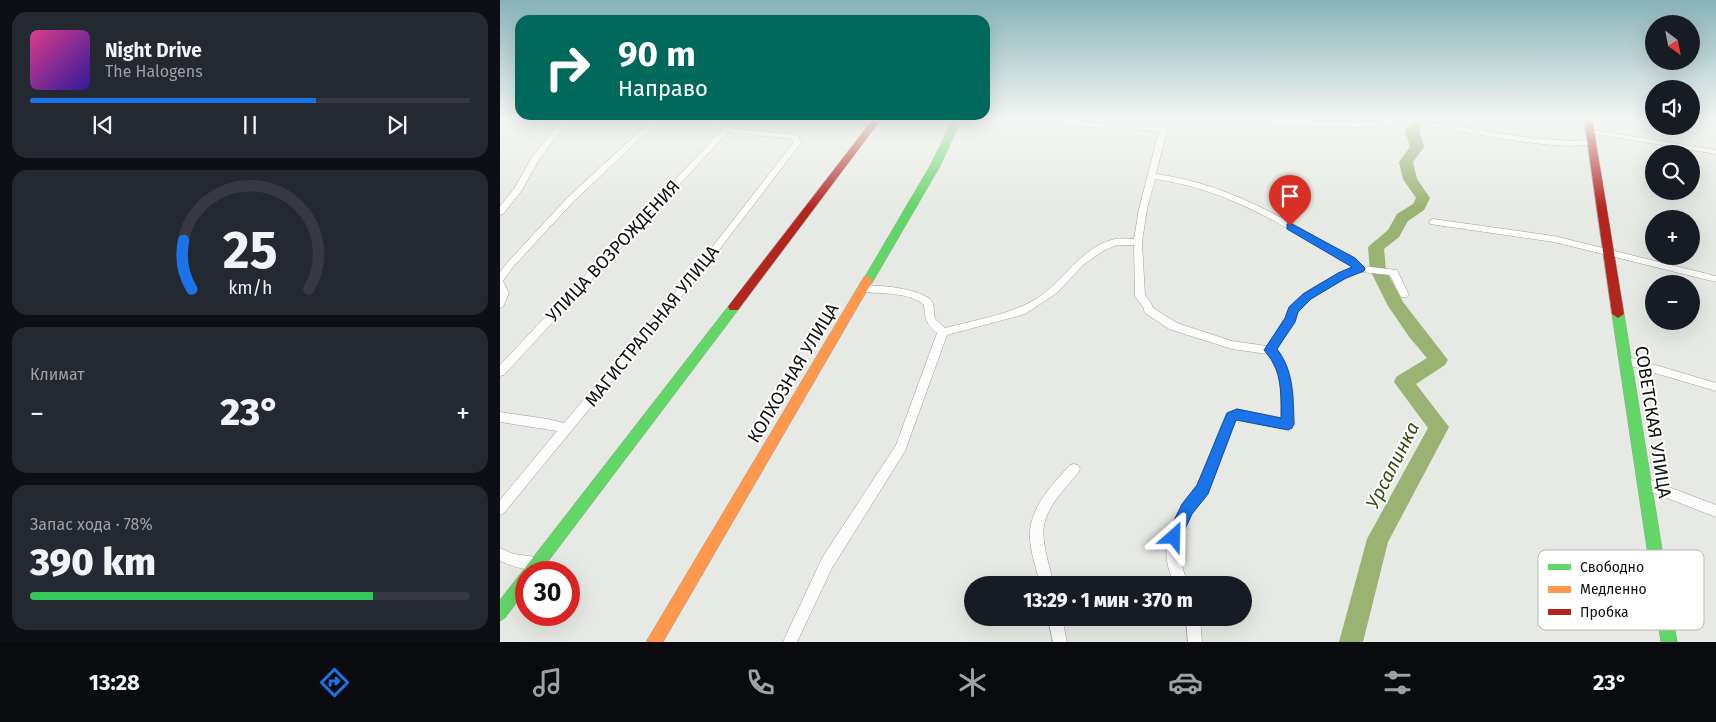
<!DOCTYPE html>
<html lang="ru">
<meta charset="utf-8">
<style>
:root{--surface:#171b24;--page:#242831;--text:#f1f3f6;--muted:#9ea1a6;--line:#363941;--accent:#1a73e8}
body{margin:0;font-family:"Fira Sans",sans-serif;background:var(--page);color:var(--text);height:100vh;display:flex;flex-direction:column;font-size:19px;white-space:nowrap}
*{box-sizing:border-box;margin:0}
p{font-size:16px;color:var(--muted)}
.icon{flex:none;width:28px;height:28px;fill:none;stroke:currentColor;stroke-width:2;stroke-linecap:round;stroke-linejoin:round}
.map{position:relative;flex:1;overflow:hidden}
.panel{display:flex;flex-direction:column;gap:12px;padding:12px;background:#0d0f14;width:500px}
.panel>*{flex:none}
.hud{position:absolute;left:15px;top:15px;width:475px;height:105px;border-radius:15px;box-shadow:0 5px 20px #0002;background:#00695c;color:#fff;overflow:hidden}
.needle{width:32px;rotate:148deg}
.fabs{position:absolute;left:1145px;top:15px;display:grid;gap:10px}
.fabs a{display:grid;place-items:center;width:55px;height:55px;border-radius:50%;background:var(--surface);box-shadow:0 5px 20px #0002;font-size:25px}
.speed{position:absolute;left:15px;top:561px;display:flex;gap:10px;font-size:25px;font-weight:700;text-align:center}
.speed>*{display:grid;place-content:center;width:65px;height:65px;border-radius:50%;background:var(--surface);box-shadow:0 5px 20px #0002;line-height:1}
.speed .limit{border:8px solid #d22;background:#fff;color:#111}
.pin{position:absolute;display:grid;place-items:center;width:42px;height:42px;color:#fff;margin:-51px -21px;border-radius:50% 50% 50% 0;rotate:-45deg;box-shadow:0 0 5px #0007}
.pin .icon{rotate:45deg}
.me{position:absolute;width:55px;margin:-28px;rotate:25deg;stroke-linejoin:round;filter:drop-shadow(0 0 4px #0008)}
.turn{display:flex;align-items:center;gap:18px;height:105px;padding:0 20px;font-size:22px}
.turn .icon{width:65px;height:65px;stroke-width:2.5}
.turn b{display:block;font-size:35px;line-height:42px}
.big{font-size:38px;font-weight:800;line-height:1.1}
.panel .tile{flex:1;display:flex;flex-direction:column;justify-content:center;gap:8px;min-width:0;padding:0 18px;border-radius:15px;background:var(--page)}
.panel .dial{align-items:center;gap:0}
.dial svg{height:130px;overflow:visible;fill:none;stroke:var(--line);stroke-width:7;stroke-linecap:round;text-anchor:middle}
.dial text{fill:var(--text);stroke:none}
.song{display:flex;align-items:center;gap:15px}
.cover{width:60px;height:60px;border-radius:8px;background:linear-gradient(135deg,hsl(330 70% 55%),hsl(250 70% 35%))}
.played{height:5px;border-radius:2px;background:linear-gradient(90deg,var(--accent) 65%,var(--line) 65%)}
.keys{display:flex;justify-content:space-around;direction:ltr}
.heat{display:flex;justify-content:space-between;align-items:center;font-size:28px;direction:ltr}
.charge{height:8px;border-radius:4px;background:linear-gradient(90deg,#34c759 78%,var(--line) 0)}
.trip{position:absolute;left:464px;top:576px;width:288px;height:50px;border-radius:25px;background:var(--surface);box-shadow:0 5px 20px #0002;font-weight:800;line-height:50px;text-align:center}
.menu{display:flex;height:80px;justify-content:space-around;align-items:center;background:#090b0e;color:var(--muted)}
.menu .icon{width:35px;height:35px}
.menu .active{color:var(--accent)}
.menu b{font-size:22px;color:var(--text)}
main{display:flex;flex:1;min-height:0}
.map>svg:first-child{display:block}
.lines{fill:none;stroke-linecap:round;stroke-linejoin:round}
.river{fill:#9ab272;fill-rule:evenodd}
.street-casing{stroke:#9d9f9a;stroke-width:1}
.fast-casing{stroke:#9d9f9a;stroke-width:1}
.slow-casing{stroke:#9d9f9a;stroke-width:1}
.jam-casing{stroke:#9d9f9a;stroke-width:1}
.street{fill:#fbfcfb;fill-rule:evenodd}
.fast{fill:#63d668;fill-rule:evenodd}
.slow{fill:#ff974d;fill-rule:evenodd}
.jam{fill:#b3261e;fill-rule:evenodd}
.route{fill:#1a73e8;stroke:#114b97}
.labels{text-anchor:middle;stroke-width:4;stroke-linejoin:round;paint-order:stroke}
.street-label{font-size:18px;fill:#0e100c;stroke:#fff}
.water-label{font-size:19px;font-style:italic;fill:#354a06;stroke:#fff}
.key{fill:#fff;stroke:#b7b7b6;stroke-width:1}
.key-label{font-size:14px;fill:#0e100c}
</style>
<main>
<section class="panel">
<div class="tile">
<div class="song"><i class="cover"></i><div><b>Night Drive</b><p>The Halogens</p></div></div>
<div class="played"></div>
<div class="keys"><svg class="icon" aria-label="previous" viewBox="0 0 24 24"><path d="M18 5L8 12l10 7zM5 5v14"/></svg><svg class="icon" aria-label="pause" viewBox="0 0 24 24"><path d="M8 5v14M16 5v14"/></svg><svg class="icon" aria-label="next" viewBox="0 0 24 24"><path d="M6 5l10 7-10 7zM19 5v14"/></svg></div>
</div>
<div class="tile dial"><svg viewBox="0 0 100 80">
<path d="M14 69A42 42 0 1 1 86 69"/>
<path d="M14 69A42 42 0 0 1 9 39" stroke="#1a73e8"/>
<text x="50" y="56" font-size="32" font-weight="700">25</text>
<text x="50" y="72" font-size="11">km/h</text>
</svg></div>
<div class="tile"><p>Климат</p>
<div class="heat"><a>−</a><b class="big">23°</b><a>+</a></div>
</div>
<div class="tile"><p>Запас хода · 78%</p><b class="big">390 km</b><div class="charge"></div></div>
</section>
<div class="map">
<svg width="1216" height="642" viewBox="0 0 1216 642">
<rect width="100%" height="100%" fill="#e7eae4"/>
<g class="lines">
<!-- river -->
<polygon class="river" points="914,118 932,118 925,122 919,131 924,147 913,162 917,179 930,198 924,210 908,221 899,237 884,249 886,270 903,302 948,360 945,365 916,384 949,427 888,542 863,642 839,642 867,539 928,428 894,382 896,377 927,358 910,338 888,306 870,270 868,247 888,230 897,214 913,204 916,198 903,179 899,162 910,147 905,131"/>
<defs>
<g id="street">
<polygon points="63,118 71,118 40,158 22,190 3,214 0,215 0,206 14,189 32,157"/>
<polygon points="154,118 162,118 73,202 13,267 3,281 9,293 3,307 0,308 0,272 7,263 67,198"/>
<polygon points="205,118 214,118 228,128 298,135 301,143 209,263 4,513 0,515 0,500 57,431 0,422 0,412 48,419 64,423 203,259 293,143 292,139 228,132 4,375 0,376 0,365 222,130"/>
<path d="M473 118H523C510 125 491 121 477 120Z"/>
<path d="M541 118H556L589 123 660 127 664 118H672L667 129 656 174C731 184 790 222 854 259L862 266 897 270 909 295 907 297H901L890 275 861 272 825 288 810 299 798 311 795 322 776 350C795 370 793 398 794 424L792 427 788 429 735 419C724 440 720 463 711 484 706 494 700 501 694 510 673 539 676 554 689 585H675C660 554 665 530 685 503 689 496 695 491 699 484 710 461 715 436 727 413L737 409 782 418C782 395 783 371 767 354L732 349 669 329 645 313 643 307 635 296 634 245H617L603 251 583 265 557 293 525 314 447 335 405 451 332 568 297 642H283L322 558 396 445 437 333C426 324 425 318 424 305 410 292 382 294 364 292L361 291 359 289 361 287C374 283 421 289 431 300 435 305 433 313 435 319L445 328C475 320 509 315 536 299 564 282 580 247 615 239 621 238 628 239 634 239L639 209 659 131 574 126ZM655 179C728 189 785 227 848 263L853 268 819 284 804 293 790 307 786 318 767 346 732 341 677 323 653 308 651 303 645 295 642 242 647 209Z"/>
<path d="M718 118 865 122 915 118C890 135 757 124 722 120Z"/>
<path d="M928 122 1031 138 1071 141 1091 140 1095 142C1076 155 959 131 931 126L927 124Z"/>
<polygon points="1087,129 1216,150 1216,154 1090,133 1086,131"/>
<polygon points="933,219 1054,236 1216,276 1216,282 1054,242 930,224 929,222 930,220"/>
<polygon points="1125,356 1216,383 1216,391 1121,363 1120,360 1121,357"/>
<path d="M574 464 578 465 580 469 578 473C536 521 538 524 554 585H540C537 570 531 555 530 539 528 509 551 486 570 465Z"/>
<polygon points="1145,478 1216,505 1216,517 1141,488 1139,484 1141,480"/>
<path d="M0 548 14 554 43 558 45 563 43 568C30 573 12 566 0 561Z"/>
<polygon points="548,618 562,618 567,642 553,642"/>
<polygon points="686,618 700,618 702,642 688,642"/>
</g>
<g id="fast">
<polygon points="454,118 462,118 440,166 372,283 364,283 363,280 430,166"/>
<polygon points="234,303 238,304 240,307 238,310 40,572 26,572 26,590 5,618 0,621 0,600 230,304"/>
<polygon points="1118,310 1124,314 1177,642 1161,642 1112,314"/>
</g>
<polygon id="slow" points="368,276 373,280 163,642 146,642 364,277"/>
<g id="jam">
<polygon points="374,118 382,118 238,310 230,310 228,307 230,304"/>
<polygon points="1084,118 1092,118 1124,314 1118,318 1112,314"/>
</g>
</defs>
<!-- street casing -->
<use href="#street" class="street-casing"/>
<!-- fast casing -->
<use href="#fast" class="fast-casing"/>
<!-- slow casing -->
<use href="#slow" class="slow-casing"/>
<!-- jam casing -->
<use href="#jam" class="jam-casing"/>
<!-- street -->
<use href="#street" class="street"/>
<!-- fast -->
<use href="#fast" class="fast"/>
<!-- slow -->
<use href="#slow" class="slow"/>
<!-- jam -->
<use href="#jam" class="jam"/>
</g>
<!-- sky -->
<linearGradient id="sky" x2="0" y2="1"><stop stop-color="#89b3b9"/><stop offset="0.57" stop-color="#f4f6f3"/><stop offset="1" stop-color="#f4f6f3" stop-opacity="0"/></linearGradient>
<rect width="1216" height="208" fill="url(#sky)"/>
<!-- route -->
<path class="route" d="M790 223 855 258 865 268 864 271 846 278 811 299 798 312 795 322 777 349C794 371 793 398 794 424L792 428 788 430 736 420 708 494 692 514 679 542 674 544 668 542 666 537 682 504 697 485 727 413 737 409 781 418C781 400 782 378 773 363 771 358 767 354 764 350L785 318 789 307 803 294 838 273 852 267 787 229V224Z"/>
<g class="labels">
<!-- street labels -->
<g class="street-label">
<text transform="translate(113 251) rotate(-47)" y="6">УЛИЦА ВОЗРОЖДЕНИЯ</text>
<text transform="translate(152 326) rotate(-51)" y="6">МАГИСТРАЛЬНАЯ УЛИЦА</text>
<text transform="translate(293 373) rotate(-59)" y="6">КОЛХОЗНАЯ УЛИЦА</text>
<text transform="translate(1153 422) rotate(81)" y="6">СОВЕТСКАЯ УЛИЦА</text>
</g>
<!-- water labels -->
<g class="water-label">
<text transform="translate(892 465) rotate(-63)" y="7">Урсалинка</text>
</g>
</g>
<!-- legend -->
<rect x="1038" y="550" width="166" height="80" rx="8" class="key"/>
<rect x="1048" y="564" width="23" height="6" fill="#63d668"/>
<rect x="1048" y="586" width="23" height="7" fill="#ff974d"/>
<rect x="1048" y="609" width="23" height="6" fill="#b3261e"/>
<g class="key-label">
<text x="1080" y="572">Свободно</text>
<text x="1080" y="594">Медленно</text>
<text x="1080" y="617">Пробка</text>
</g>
</svg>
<div class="fabs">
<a><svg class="needle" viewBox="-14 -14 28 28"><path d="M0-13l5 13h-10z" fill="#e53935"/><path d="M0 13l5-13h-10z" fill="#9ea1a6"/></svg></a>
<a><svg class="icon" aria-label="sound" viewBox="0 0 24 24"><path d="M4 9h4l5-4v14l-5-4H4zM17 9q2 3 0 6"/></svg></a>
<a><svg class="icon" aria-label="search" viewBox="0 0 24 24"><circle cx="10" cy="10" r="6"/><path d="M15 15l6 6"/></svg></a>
<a>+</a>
<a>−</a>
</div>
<div class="speed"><div class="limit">30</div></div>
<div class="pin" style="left:790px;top:226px;background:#d93025"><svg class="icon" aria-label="arrive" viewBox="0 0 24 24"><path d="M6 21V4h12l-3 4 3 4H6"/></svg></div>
<svg class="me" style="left:674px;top:537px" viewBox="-20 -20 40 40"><path d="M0-17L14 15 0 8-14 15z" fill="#1a73e8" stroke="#fff" stroke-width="4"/></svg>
<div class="trip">13:29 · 1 мин · 370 m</div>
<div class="hud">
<div class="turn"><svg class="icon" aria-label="right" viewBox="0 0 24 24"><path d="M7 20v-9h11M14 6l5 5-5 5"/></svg><div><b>90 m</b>Направо</div></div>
</div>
</div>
</main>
<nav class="menu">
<b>13:28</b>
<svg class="icon active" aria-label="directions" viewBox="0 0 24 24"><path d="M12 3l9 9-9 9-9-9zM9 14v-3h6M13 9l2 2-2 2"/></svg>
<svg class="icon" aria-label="music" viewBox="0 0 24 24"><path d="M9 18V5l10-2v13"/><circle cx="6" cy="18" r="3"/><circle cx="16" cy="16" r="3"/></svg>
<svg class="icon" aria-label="phone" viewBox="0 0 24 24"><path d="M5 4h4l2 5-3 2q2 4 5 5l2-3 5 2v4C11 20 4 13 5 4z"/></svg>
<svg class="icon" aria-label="climate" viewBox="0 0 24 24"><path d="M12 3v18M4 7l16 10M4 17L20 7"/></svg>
<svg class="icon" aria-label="car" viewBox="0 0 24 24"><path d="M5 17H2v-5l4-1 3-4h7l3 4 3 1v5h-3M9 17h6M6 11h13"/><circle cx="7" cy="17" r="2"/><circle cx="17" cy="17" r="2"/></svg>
<svg class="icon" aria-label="filters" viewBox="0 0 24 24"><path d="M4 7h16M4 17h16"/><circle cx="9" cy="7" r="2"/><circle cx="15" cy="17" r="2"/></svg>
<b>23°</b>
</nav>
